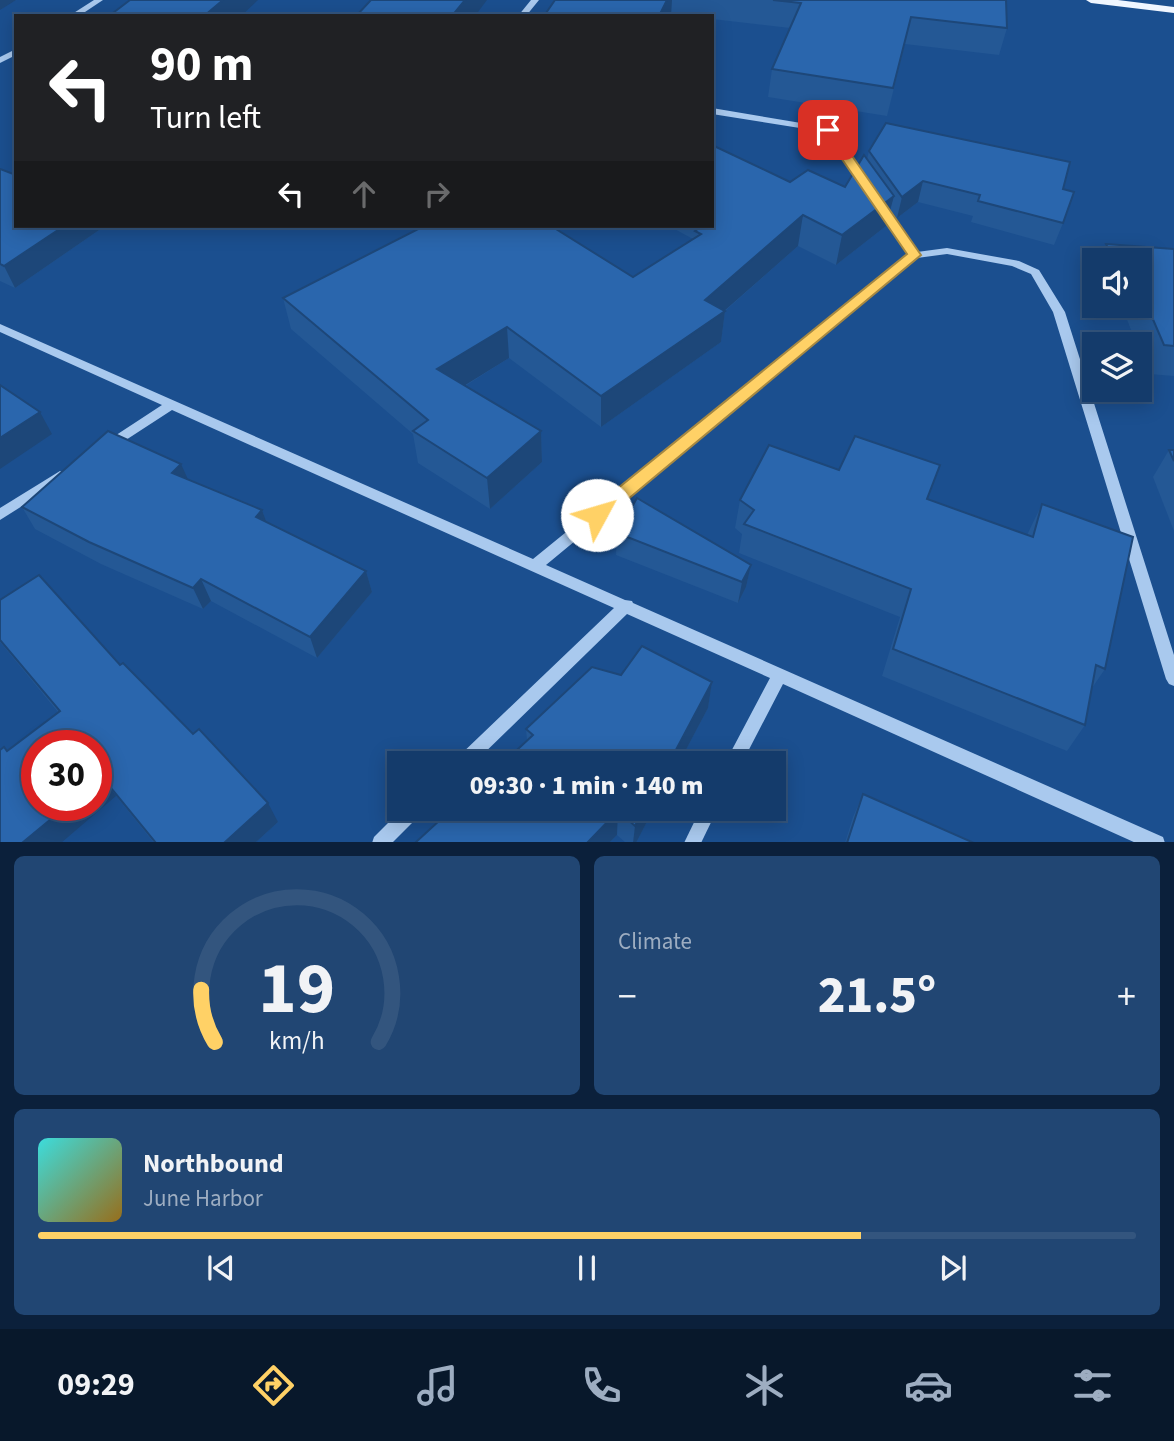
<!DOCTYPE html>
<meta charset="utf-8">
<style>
:root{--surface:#143b6b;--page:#214673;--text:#f1f3f6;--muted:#9dadc1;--line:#33557e;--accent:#ffd166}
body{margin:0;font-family:"Source Sans 3",sans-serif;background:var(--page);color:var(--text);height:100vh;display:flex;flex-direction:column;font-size:26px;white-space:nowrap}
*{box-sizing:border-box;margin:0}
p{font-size:23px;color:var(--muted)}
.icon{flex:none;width:38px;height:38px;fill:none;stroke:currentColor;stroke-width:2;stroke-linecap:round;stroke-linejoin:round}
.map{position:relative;height:842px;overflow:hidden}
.drawer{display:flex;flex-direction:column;gap:14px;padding:14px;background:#0b203b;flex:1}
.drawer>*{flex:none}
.top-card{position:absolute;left:14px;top:14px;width:700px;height:214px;border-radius:0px;box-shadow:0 4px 18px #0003,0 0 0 2px var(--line);background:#202124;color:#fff;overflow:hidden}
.fabs{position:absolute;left:1082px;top:248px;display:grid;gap:14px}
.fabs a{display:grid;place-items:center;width:70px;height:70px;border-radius:0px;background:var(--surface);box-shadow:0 4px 18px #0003,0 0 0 2px var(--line);font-size:35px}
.speed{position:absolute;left:21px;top:730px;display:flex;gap:14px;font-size:35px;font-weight:700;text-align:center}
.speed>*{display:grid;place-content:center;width:91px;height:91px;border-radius:50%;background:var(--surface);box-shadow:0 4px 18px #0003,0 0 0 2px var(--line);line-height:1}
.speed .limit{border:10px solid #d22;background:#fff;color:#111}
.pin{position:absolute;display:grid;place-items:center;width:60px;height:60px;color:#fff;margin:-30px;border-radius:14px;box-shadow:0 4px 10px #0006}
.me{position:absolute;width:77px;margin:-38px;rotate:51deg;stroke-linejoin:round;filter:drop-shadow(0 0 5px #0008)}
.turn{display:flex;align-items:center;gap:24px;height:147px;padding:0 21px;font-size:32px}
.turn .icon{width:91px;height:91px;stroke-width:2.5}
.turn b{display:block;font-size:49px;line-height:60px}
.lanes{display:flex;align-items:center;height:66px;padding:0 21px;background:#0003;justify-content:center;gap:35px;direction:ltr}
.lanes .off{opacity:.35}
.big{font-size:52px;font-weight:800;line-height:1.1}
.drawer .widget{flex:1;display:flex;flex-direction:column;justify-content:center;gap:10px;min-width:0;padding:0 24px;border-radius:10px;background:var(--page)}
.drawer .dial{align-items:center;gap:0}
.dial svg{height:182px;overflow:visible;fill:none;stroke:var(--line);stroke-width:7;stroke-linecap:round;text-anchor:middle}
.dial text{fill:var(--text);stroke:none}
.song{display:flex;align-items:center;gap:21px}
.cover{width:84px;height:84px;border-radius:10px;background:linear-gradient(135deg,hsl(180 70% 55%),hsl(40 70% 35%))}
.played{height:7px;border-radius:4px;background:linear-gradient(90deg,var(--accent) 75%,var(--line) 75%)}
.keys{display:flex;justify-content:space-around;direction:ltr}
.heat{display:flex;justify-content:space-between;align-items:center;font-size:38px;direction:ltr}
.drawer .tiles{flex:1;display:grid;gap:14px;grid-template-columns:1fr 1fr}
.widget:last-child{grid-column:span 2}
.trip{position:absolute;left:387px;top:751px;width:399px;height:70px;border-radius:0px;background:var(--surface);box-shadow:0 4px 18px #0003,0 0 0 2px var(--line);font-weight:800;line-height:70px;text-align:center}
.tab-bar{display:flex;height:112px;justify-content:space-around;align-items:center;background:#08182b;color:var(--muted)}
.tab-bar .icon{width:49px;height:49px}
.tab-bar .current{color:var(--accent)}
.tab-bar b{font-size:32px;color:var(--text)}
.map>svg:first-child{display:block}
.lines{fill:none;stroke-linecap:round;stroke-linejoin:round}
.minor{fill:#a9c9ee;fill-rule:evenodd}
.major{fill:#f0f6ff;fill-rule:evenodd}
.wall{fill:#245895}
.shaded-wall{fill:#1d4779}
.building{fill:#2a66ad;stroke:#1d4779;stroke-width:2}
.route{fill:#ffd166;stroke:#a68842;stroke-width:2}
</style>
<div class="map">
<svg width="1174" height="843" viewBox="0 0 1174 843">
<rect width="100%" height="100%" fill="#1b4f8f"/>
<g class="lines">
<!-- minor -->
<g class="minor">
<polygon points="94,0 103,0 79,16 69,16"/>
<polygon points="531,0 539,0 526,16 518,16"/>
<polygon points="16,49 16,55 0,63 0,57"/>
<polygon points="712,108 831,128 869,182 864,185 861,184 825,132 712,114"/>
<polygon points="880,203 883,204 917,252 947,248 1019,261 1039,270 1065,312 1174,655 1174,686 1169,684 1166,679 1053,312 1031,274 1012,266 947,254 917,258 546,565 625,600 632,601 633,603 1163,837 1165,843 1136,843 783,684 742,763 725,763 770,678 627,614 474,763 455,763 457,758 614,608 172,410 112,449 104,449 102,446 104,443 162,405 0,332 0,324 533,559 908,254 875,206"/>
<polygon points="60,471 65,473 66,476 65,479 0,520 0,508"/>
<polygon points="403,808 423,808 421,814 392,843 372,843 374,837"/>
<polygon points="701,808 718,808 701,843 684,843"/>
</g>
<!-- major -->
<polygon class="major" points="1086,0 1118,0 1174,7 1174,13 1091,3"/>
</g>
<!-- wall -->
<g class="wall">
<polygon points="555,0 1006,0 1007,28 999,55 905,44 887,116 768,97 772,69 790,28 712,19 712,16 680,16"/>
<polygon points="869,151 1063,189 1063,223 1054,245 971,222 973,216 918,202 897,218 890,209 886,226 836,265 798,246 725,311 721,342 601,427 509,358 465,386 541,431 542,462 490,509 418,463 413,434 291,329 283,298 633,277 693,239 669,226 712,226 790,182 845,187 867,160"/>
<polygon points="0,169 105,226 15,288 0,281"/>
<polygon points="1106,244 1174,249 1174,376 1149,374 1139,350 1139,345 1137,345 1122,307 1107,306 1139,306 1139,261 1099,261"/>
<polygon points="1169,450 1174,450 1174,531 1153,477"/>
<polygon points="188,479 262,510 266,522 366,571 372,592 317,658 211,601 203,609 101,564 35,529 22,507"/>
<polygon points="927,499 1027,535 1042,504 1105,669 1092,688 1085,725 1067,751 882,676 900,617 739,553 742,534 735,528 740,500"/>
<polygon points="617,533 751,565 746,587 738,603 616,555"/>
<polygon points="0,600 120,665 278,822 255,843 154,843 116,796 7,751 58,712 0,642"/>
<polygon points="621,675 712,682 708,708 679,763 503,763 527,741 526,729"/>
<polygon points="863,794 974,843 845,843 853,817"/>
<polygon points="453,808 654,808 636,843 626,843 617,835 609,843 415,843"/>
</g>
<!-- shaded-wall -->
<g class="shaded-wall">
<polygon points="0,0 16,0 0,10"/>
<polygon points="223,0 258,0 241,16 204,16"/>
<polygon points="465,0 487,0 475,16 452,16"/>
<polygon points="667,0 672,0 671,16 659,16"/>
<polygon points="923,181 918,202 897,218 902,197"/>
<polygon points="894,196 886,226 836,265 842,235"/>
<polygon points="803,215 798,246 723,312 725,311 721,342 601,427 601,396 705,300"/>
<polygon points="64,226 105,226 15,288 4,266"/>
<polygon points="507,327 509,358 441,400 437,369"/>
<polygon points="40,412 52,434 0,469 0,438"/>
<polygon points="541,431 542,462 490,509 487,478"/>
<polygon points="181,464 191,486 172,473"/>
<polygon points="262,510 270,532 256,517"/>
<polygon points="751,565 746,587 738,603 742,582"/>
<polygon points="366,571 372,592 317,658 310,637"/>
<polygon points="201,579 211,601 203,609 193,588"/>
<polygon points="712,682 708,708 679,763 669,763"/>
<polygon points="102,777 116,796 61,843 22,843 68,805 96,805 96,782"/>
<polygon points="268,803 278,822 255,843 224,843"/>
<polygon points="644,808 654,808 636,843 633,843 635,826"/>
<polygon points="618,811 617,835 609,843 587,843"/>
</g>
<!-- building -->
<g class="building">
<polygon points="130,0 223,0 204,16 109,16"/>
<polygon points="371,0 465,0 452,16 356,16"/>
<polygon points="555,0 667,0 659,16 544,16"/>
<polygon points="773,0 1006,0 1007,28 911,17 893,88 772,69 801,3"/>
<polygon points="886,123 1070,162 1063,189 1074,192 1063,223 978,201 980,195 923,181 902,197 869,151"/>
<polygon points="712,145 790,182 808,170 845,187 864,155 894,196 842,235 803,215 705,300 725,311 601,396 507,327 437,369 541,431 487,478 413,431 428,420 283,298 424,226 551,226 633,277 701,234 695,231 702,226 712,226"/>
<polygon points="0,169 16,175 16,226 64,226 4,266 0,264"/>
<polygon points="1106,244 1174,249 1174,346 1164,345 1139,287 1139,261 1113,261"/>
<polygon points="0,385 40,412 0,438"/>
<polygon points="108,431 181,464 172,473 262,510 256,517 366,571 310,637 201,579 193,588 89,542 22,507"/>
<polygon points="855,436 940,465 927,499 1033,537 1042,504 1133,537 1105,669 1096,665 1085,725 893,649 911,589 744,524 754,510 740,500 769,445 839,470"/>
<polygon points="1169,450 1174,450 1174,461"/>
<polygon points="637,498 751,565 742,582 617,533"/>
<polygon points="39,575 120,665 123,663 193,734 199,729 268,803 224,843 156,843 102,777 96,782 96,746 37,746 37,805 68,805 22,843 0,843 0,750 4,747 7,751 60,711 0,640 0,600"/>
<polygon points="642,646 712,682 669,763 503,763 533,735 526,729 592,667 621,675"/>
<polygon points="863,794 974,843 847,843"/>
<polygon points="453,808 644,808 635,826 618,811 587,843 415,843"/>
</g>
<!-- route -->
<polygon class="route" points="824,127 832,127 921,255 603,520 591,520 588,515 591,510 907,254 822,130"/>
</svg>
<div class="fabs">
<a><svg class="icon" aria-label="sound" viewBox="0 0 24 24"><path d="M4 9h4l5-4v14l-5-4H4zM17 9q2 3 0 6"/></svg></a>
<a><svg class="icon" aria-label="layers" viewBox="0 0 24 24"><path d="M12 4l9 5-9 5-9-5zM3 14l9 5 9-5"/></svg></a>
</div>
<div class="speed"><div class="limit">30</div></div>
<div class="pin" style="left:828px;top:130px;background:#d93025"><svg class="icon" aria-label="arrive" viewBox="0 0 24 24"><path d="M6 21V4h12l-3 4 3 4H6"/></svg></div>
<svg class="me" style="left:597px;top:515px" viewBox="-20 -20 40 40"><circle r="19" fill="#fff"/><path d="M0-13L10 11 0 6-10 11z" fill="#ffd166"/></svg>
<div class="trip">09:30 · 1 min · 140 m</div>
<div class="top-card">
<div class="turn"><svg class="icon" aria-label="left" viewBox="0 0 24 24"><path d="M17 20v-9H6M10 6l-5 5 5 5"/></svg><div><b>90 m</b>Turn left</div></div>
<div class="lanes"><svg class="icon" aria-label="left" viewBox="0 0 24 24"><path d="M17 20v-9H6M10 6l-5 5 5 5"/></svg><svg class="icon off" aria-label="ahead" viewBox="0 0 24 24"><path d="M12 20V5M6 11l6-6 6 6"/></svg><svg class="icon off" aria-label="right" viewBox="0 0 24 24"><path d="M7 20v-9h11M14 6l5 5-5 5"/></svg></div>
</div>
</div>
<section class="drawer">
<div class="tiles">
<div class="widget dial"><svg viewBox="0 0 100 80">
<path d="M14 69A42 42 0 1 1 86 69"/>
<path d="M14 69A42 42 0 0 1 8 46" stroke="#ffd166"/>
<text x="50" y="56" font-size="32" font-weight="700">19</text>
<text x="50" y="72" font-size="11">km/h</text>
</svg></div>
<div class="widget"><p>Climate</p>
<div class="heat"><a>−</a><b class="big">21.5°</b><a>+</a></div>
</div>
<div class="widget">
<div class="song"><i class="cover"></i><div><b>Northbound</b><p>June Harbor</p></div></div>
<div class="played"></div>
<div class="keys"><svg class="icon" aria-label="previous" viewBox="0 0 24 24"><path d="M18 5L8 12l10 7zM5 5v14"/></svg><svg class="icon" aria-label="pause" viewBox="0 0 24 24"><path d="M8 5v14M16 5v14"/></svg><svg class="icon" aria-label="next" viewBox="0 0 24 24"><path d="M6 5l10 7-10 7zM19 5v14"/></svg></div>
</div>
</div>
</section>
<nav class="tab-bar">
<b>09:29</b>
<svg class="icon current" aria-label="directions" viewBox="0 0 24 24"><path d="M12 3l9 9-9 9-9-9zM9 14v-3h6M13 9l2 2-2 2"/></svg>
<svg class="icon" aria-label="music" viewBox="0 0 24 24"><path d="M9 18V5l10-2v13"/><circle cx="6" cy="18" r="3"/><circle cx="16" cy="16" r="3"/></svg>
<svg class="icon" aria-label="phone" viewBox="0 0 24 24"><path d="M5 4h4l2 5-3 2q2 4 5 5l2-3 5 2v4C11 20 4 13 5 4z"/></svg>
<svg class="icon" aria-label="climate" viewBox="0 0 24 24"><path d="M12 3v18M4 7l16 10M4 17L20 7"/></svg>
<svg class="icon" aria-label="car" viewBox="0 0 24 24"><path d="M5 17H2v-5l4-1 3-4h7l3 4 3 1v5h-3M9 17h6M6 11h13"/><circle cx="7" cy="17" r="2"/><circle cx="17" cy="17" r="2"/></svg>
<svg class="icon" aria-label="filters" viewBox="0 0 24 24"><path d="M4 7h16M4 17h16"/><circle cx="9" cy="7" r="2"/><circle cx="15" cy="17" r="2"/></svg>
</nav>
